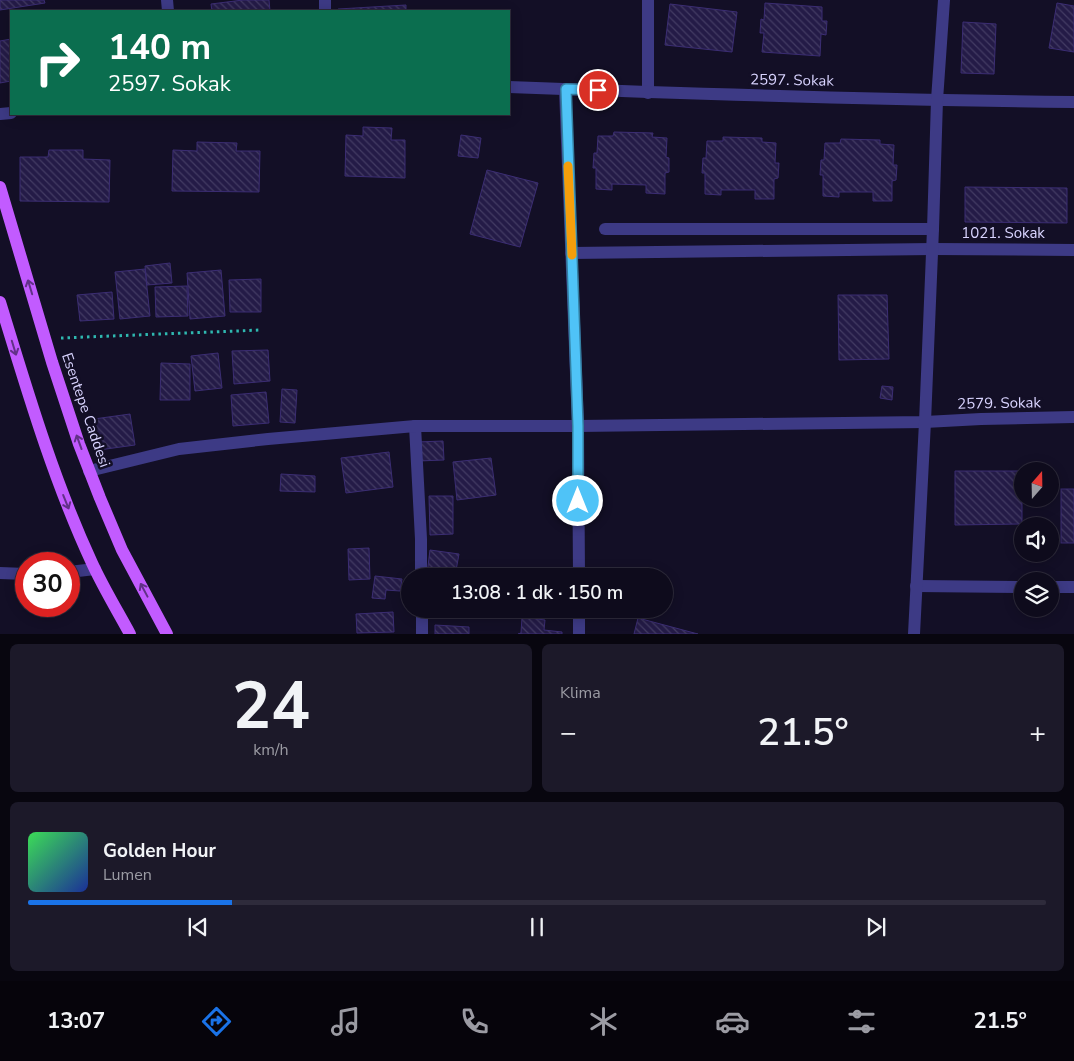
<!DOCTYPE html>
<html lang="tr">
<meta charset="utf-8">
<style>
:root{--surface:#0e0b1c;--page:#1c1929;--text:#f1f3f6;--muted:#9b9ba3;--line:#2e2b3b;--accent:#1a73e8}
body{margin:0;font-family:"Nunito Sans",sans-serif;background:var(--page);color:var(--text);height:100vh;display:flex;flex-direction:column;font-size:19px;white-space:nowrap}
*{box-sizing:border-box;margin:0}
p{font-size:16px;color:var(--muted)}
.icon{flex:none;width:28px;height:28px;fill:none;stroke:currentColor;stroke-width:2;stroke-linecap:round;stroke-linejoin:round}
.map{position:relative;height:634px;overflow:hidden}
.details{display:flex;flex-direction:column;gap:10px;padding:10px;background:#08060f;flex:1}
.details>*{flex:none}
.top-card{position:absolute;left:10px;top:10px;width:500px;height:105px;border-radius:0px;box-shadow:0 2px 12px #0003,0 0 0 1px var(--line);background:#0b6e4f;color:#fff;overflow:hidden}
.needle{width:32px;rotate:20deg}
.controls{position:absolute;left:1014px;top:462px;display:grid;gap:10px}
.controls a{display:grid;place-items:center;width:45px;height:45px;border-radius:50%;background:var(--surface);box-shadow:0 2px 12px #0003,0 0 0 1px var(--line);font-size:25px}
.speed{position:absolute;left:15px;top:552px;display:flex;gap:10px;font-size:25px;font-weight:700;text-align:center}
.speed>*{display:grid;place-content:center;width:65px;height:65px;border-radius:50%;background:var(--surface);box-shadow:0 2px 12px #0003,0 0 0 1px var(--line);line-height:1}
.speed .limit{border:8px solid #d22;background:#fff;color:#111}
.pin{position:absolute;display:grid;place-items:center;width:42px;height:42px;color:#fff;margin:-21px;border:2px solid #fff;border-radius:50%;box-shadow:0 1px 5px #0007}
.me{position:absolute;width:55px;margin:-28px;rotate:0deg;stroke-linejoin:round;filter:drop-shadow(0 0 4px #0008)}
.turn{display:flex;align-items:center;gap:18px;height:105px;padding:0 15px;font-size:22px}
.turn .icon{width:65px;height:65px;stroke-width:2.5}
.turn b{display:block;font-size:35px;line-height:42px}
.big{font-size:38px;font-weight:600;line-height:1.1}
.details .card{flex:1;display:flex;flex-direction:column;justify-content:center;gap:8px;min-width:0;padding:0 18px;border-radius:8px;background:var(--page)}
.details .dial{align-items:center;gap:0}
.dial b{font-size:65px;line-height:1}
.song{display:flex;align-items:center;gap:15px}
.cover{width:60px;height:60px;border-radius:8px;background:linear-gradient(135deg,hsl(130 70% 55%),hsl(230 70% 35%))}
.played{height:5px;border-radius:2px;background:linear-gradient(90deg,var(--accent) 20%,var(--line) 20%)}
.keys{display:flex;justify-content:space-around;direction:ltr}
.heat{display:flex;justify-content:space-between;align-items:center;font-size:28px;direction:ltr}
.details .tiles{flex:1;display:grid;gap:10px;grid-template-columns:1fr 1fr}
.card:last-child{grid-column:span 2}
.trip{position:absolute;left:401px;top:568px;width:272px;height:50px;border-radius:25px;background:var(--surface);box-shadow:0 2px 12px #0003,0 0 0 1px var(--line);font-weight:600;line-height:50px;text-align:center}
.tabs{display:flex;height:80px;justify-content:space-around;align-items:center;background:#06040b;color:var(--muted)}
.tabs .icon{width:35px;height:35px}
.tabs .on{color:var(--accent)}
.tabs b{font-size:22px;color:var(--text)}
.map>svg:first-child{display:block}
.building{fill:url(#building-back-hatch);stroke:#3b2d73}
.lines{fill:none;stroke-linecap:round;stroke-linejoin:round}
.path{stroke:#2fb8b0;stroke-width:3;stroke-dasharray:2.5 4;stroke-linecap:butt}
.minor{stroke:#3d3a85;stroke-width:12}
.major{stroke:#c25bff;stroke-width:12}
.oneway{stroke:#623188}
.route-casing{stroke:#337fa1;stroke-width:12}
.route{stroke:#4fc3f7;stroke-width:9}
.slow{stroke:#f59e0b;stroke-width:9}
.labels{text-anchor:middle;stroke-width:5;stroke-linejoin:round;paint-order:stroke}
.street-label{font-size:15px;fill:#d9d4ff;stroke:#130f26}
</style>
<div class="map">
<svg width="1074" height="634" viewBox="0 0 1074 634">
<defs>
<pattern id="building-back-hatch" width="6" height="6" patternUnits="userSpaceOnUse" patternTransform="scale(1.25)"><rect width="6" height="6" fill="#241b47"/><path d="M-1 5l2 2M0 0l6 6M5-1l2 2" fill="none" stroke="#433b63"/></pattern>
</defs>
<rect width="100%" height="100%" fill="#130f26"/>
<!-- building -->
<g class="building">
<polygon points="0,0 44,0 45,3 0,10"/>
<polygon points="243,0 269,0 270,11 212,11 211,4"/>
<polygon points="765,3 822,7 822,21 827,21 826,35 821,34 820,56 762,52 764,33 760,33 761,19 764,20"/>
<polygon points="1057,3 1074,6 1074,52 1049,48"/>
<polygon points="670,4 737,12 732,52 665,45"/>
<polygon points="406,5 406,11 338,11 338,9"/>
<polygon points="963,22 996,24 994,74 961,73"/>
<polygon points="11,39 11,81 0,83 0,41"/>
<polygon points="363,127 392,128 391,140 405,140 405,178 345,176 346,135 363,136"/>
<polygon points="614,132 653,133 652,137 667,138 666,157 669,158 669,172 665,173 665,194 646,193 646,185 612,184 612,190 596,189 596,168 593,168 594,153 597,153 598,136 613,136"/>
<polygon points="461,135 481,138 478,158 458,156"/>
<polygon points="723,137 762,138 762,142 776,143 775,163 779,163 778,178 774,179 774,199 755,199 755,190 721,190 721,195 705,194 705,173 702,173 703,158 706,158 707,141 723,141"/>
<polygon points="841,139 880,140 880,144 894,145 893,165 897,165 896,180 892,181 892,201 873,201 873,192 839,192 839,197 823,196 823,175 820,175 821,160 824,160 825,143 840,143"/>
<polygon points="197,142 237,143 236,151 260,151 259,192 172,191 173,150 197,151"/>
<polygon points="49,150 83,150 83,159 110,160 109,202 20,201 20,157 48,157"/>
<polygon points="487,170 538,183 520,247 470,234"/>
<polygon points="965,187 1067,188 1067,223 965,222"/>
<polygon points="170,263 172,283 147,285 145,266"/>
<polygon points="145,269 150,316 120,319 115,272"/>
<polygon points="221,270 225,316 190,319 187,273"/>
<polygon points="261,279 261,312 230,312 229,280"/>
<polygon points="187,286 188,316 156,317 155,287"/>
<polygon points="112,292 114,319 80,321 77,295"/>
<polygon points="838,295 887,295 889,359 839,360"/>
<polygon points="268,350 270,381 234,384 232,351"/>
<polygon points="218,353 222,388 195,391 191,356"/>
<polygon points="161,363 190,364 190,400 160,400"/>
<polygon points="882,386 893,387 892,400 880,398"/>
<polygon points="282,389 297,390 295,423 280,422"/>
<polygon points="266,392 269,423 233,426 231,395"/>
<polygon points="130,414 135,445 99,450 94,419"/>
<polygon points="443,441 444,460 418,461 417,442"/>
<polygon points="389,452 393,487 346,493 341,458"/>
<polygon points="491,458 496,495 457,500 453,462"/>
<polygon points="955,471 1022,471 1022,524 955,525"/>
<polygon points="281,474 315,476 315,492 280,491"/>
<rect x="1061" y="489" width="13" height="54"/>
<polygon points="429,496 453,496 453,534 430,535"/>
<polygon points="369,548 370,579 349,580 348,549"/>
<polygon points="430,550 459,554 455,576 444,576 427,574"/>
<polygon points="375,576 402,579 400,591 386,590 385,599 372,598"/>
<polygon points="435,609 466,609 466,611 436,613"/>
<polygon points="393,612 394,632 357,633 356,614"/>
<polygon points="522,617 545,620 544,630 562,632 562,634 518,634 521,633"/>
<polygon points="638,618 698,634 634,634"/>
<polygon points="435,625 469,627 469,634 435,634"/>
</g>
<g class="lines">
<!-- path -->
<polyline class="path" points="61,338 261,330"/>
<!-- minor -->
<g class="minor">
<polyline points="167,0 168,11"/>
<polyline points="648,0 648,93"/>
<polyline points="325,11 325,0"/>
<path d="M509 87C697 94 885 100 1074 102"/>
<polyline points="565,89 578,426 579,576"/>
<polyline points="0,114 11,113"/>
<polyline points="605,229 933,229"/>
<polyline points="571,253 933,249 1074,250"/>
<polyline points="415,426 421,539 421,576"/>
<polyline points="89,471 179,449 268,439 415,426 578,426 925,422 981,419 1074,417"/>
<polyline points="69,572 95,569"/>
<polyline points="0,573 26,574"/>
<polyline points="916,586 1022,587"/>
<polyline points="1050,587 1074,587"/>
<polyline points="422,609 422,634"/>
<polyline points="579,609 579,634"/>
<polyline points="914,634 925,422 933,229 937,100 944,0"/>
</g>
<!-- major -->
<g class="major">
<polyline points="0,187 52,362 79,444 100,498 122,550 167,634"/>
<path d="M0 302C27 390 53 479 92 563 103 587 117 610 130 634"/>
</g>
</g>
<!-- one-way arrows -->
<defs><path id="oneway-shaft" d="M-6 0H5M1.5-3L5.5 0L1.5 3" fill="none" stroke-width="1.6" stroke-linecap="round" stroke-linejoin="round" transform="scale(1.25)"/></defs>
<g class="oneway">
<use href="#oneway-shaft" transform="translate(30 287) rotate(-107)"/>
<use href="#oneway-shaft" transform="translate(14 348) rotate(73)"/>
<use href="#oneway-shaft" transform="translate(79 442) rotate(-110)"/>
<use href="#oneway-shaft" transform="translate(66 502) rotate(68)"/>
<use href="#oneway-shaft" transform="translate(144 590) rotate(-118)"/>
</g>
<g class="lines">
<defs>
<polyline id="route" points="578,501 578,426 566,89 598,90"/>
</defs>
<!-- route casing -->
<use href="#route" class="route-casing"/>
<!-- route -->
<use href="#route" class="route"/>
<!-- slow -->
<polyline class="slow" points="568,166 572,255"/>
</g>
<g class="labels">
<!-- street labels -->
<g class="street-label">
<text transform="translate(792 80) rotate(1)" y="5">2597. Sokak</text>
<text x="1003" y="238">1021. Sokak</text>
<text transform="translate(999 403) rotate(-1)" y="5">2579. Sokak</text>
<text transform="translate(86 410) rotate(71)" y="5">Esentepe Caddesi</text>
</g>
</g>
</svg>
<div class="controls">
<a><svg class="needle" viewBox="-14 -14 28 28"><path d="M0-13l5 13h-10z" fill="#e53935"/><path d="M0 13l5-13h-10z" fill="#9b9ba3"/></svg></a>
<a><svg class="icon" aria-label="sound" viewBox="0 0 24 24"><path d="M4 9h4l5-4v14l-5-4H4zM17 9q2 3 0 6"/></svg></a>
<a><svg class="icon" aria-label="layers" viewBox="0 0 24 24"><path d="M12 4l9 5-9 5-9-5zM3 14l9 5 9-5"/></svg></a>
</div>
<div class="speed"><div class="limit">30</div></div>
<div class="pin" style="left:598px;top:90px;background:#d93025"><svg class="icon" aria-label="arrive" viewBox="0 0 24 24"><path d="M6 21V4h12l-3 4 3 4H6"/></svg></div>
<svg class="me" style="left:578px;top:501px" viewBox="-20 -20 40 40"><circle r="17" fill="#4fc3f7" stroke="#fff" stroke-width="3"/><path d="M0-11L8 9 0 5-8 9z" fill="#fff"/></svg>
<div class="trip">13:08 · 1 dk · 150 m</div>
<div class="top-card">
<div class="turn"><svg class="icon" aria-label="right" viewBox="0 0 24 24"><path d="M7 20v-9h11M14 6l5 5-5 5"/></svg><div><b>140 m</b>2597. Sokak</div></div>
</div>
</div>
<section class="details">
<div class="tiles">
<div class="card dial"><b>24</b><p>km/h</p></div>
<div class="card"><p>Klima</p>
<div class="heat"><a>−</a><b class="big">21.5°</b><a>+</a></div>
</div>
<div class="card">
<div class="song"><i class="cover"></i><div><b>Golden Hour</b><p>Lumen</p></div></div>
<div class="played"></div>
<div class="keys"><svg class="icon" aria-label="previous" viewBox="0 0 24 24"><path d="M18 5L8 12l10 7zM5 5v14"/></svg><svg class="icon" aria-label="pause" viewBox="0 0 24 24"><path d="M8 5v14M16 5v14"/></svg><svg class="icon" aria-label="next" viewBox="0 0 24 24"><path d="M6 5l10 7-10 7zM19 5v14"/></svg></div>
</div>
</div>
</section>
<nav class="tabs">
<b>13:07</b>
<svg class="icon on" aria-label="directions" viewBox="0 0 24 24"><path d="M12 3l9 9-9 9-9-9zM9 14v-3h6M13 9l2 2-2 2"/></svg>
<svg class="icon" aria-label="music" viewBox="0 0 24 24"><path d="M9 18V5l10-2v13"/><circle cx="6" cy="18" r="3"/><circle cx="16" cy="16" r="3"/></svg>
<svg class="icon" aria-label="phone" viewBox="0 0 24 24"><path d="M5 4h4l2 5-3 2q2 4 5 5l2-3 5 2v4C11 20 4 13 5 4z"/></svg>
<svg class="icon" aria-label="climate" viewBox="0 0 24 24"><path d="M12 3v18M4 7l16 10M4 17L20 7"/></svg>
<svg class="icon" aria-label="car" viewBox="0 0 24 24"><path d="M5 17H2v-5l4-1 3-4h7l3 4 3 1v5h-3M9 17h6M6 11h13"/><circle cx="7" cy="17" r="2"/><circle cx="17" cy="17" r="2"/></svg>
<svg class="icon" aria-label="filters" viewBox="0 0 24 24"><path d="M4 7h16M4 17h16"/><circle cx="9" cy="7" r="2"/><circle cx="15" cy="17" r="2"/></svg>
<b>21.5°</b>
</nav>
